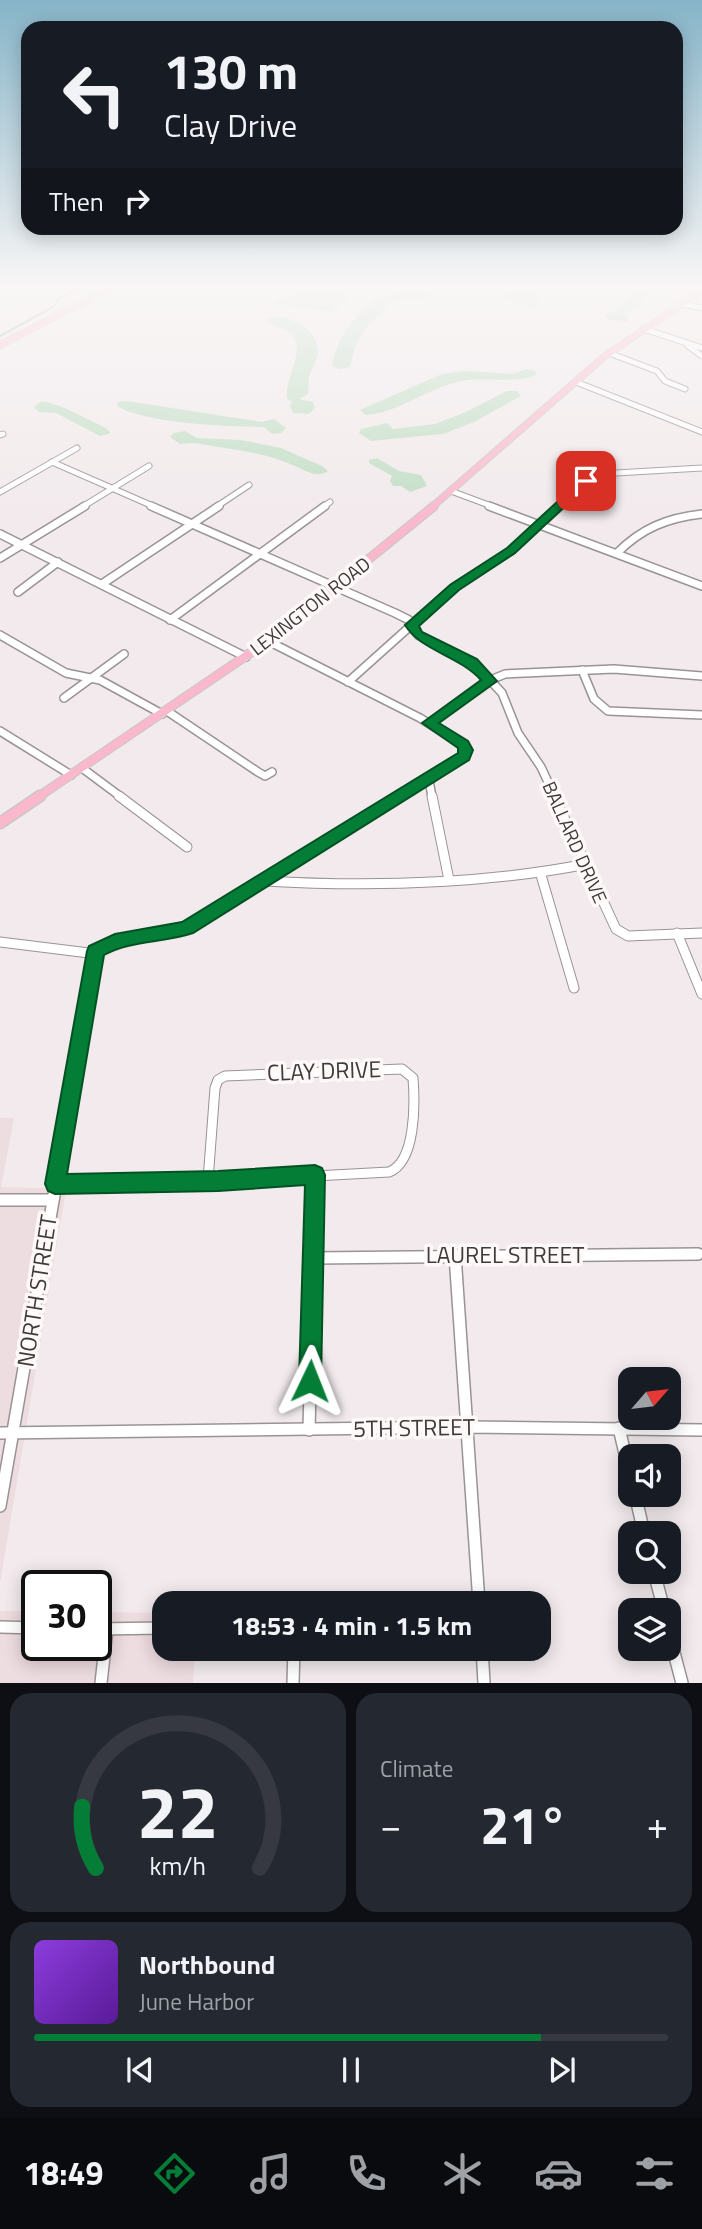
<!DOCTYPE html>
<meta charset="utf-8">
<style>
:root{--surface:#171b24;--page:#242831;--text:#f1f3f6;--muted:#9ea1a6;--line:#363941;--accent:#047e36}
body{margin:0;font-family:"Titillium Web",sans-serif;background:var(--page);color:var(--text);height:100vh;display:flex;flex-direction:column;font-size:26px;white-space:nowrap}
*{box-sizing:border-box;margin:0}
p{font-size:23px;color:var(--muted)}
.icon{flex:none;width:38px;height:38px;fill:none;stroke:currentColor;stroke-width:2;stroke-linecap:round;stroke-linejoin:round}
.map{position:relative;height:1683px;overflow:hidden}
.details{display:flex;flex-direction:column;gap:10px;padding:10px;background:#0d0f14;flex:1}
.details>*{flex:none}
.hud{position:absolute;left:21px;top:21px;width:662px;height:214px;border-radius:21px;box-shadow:0 4px 18px #0003;background:#171b24;color:var(--text);overflow:hidden}
.needle{width:46px;rotate:62deg}
.buttons{position:absolute;left:618px;top:1367px;display:grid;gap:14px}
.buttons a{display:grid;place-items:center;width:63px;height:63px;border-radius:14px;background:var(--surface);box-shadow:0 4px 18px #0003;font-size:35px}
.speed{position:absolute;left:21px;top:1570px;display:flex;gap:14px;font-size:35px;font-weight:700;text-align:center}
.speed>*{display:grid;place-content:center;width:91px;height:91px;border-radius:50%;background:var(--surface);box-shadow:0 4px 18px #0003;line-height:1}
.speed .limit{border:4px solid #111;border-radius:10px;background:#fff;color:#111}
.pin{position:absolute;display:grid;place-items:center;width:60px;height:60px;color:#fff;margin:-30px;border-radius:14px;box-shadow:0 4px 10px #0006}
.me{position:absolute;width:77px;margin:-38px;rotate:2deg;stroke-linejoin:round;filter:drop-shadow(0 0 5px #0008)}
.turn{display:flex;align-items:center;gap:24px;height:147px;padding:0 28px;font-size:32px}
.turn .icon{width:91px;height:91px;stroke-width:2.5}
.turn b{display:block;font-size:49px;line-height:60px}
.then{display:flex;align-items:center;height:66px;padding:0 28px;background:#0003;gap:14px;font-size:26px}
.big{font-size:52px;font-weight:700;line-height:1.1}
.details .widget{flex:1;display:flex;flex-direction:column;justify-content:center;gap:10px;min-width:0;padding:0 24px;border-radius:21px;background:var(--page)}
.details .dial{align-items:center;gap:0}
.dial svg{height:182px;overflow:visible;fill:none;stroke:var(--line);stroke-width:7;stroke-linecap:round;text-anchor:middle}
.dial text{fill:var(--text);stroke:none}
.song{display:flex;align-items:center;gap:21px}
.cover{width:84px;height:84px;border-radius:10px;background:linear-gradient(135deg,hsl(270 70% 55%),hsl(270 70% 35%))}
.played{height:7px;border-radius:4px;background:linear-gradient(90deg,var(--accent) 80%,var(--line) 80%)}
.keys{display:flex;justify-content:space-around;direction:ltr}
.heat{display:flex;justify-content:space-between;align-items:center;font-size:38px;direction:ltr}
.details .tiles{flex:1;display:grid;gap:10px;grid-template-columns:1fr 1fr}
.widget:last-child{grid-column:span 2}
.trip{position:absolute;left:152px;top:1591px;width:399px;height:70px;border-radius:21px;background:var(--surface);box-shadow:0 4px 18px #0003;font-weight:700;line-height:70px;text-align:center}
.tabs{display:flex;height:112px;justify-content:space-around;align-items:center;background:#090b0e;color:var(--muted)}
.tabs .icon{width:49px;height:49px}
.tabs .active{color:var(--accent)}
.tabs b{font-size:32px;color:var(--text)}
.map>svg:first-child{display:block}
.built{fill:#eddce0}
.green{fill:#c1dec5}
.lines{fill:none;stroke-linecap:round;stroke-linejoin:round}
.stream{stroke:#94b499;stroke-width:2}
.minor-far3-casing{stroke:#9a9395;stroke-width:7}
.minor-far2-casing{stroke:#9a9395;stroke-width:10}
.minor-far1-casing{stroke:#9a9395;stroke-width:11}
.minor-casing{stroke:#9a9395;stroke-width:14}
.major-far2-casing{stroke:#c9c8c8;stroke-width:8}
.major-far1-casing{stroke:#c9c8c8;stroke-width:10}
.major-casing{stroke:#c9c8c8;stroke-width:13}
.minor-far3{stroke:#fff;stroke-width:5}
.minor-far2{stroke:#fff;stroke-width:7}
.minor-far1{stroke:#fff;stroke-width:9}
.minor{stroke:#fff;stroke-width:11}
.major-far2{stroke:#fab8cd;stroke-width:6}
.major-far1{stroke:#fab8cd;stroke-width:8}
.major{stroke:#fab8cd;stroke-width:10}
.route{fill:#047e36;stroke:#035223;stroke-width:2}
.labels{text-anchor:middle;stroke-width:7;stroke-linejoin:round;paint-order:stroke}
.street-label{font-size:19px;fill:#3e3b3c;stroke:#fef8f9}
.near-street-label{font-size:23px;fill:#3e3b3c;stroke:#fef8f9}
</style>
<div class="map">
<svg width="702" height="1683" viewBox="0 0 702 1683">
<rect width="100%" height="100%" fill="#f2eaec"/>
<!-- built -->
<g class="built">
<polygon points="0,1118 14,1118 1,1187 66,1189 0,1583"/>
<polygon points="0,1611 37,1611 37,1645 96,1645 96,1612 164,1613 164,1648 195,1649 193,1683 0,1683"/>
</g>
<!-- green -->
<g class="green">
<polygon points="523,286 535,287 529,292 542,296 538,299 542,301 532,307 503,297"/>
<polygon points="640,286 670,286 651,291 640,305 623,313 629,319 628,322 617,322 606,318 606,313 614,312"/>
<polygon points="322,289 344,293 349,299 331,312 275,303 275,299"/>
<path d="M412 290 424 292 430 296 417 301 408 298 390 303 365 329 355 346 350 367 340 369 332 366C334 343 358 307 381 297 391 292 404 297 412 290Z"/>
<path d="M268 318C288 314 317 328 318 351 318 361 311 368 309 377 308 382 309 388 308 394L299 399 313 402 315 408 309 414 293 413 290 406 292 402 287 398C285 375 307 350 291 334 284 328 274 326 266 321Z"/>
<path d="M527 369 535 371 537 374C522 384 482 377 462 381 429 387 399 413 365 415L360 410 442 374 465 371 513 374Z"/>
<polygon points="507,391 517,391 521,396 474,422 443,434 371,441 359,433 361,429 387,423 393,429 435,424 466,412"/>
<path d="M126 401 262 422 274 419 286 428 281 433 272 434 264 427C231 427 143 423 117 406L118 402Z"/>
<path d="M40 402C54 400 90 421 106 428L111 433 100 436 56 413 39 412 34 407Z"/>
<path d="M185 431 197 438 241 440 281 448 322 466 328 471C318 478 308 472 297 467 266 452 228 449 195 443L180 444 170 437 174 433Z"/>
<polygon points="377,458 399,471 421,475 427,486 410,492 401,486 393,486 390,481 392,476 369,463 369,460"/>
</g>
<g class="lines">
<!-- stream -->
<polyline class="stream" points="0,336 53,307 61,297 85,286"/>
<defs>
<g id="minor-far3">
<polyline points="682,304 702,308"/>
<polyline points="644,329 702,348"/>
<polyline points="688,346 702,356"/>
<polyline points="609,353 657,371 665,381 685,389"/>
<polyline points="576,382 702,432"/>
<polyline points="0,435 3,434"/>
<polyline points="52,462 155,507"/>
<polyline points="451,491 494,507"/>
<polyline points="0,492 77,448"/>
<polyline points="82,507 149,466"/>
<polyline points="216,507 249,485"/>
<polyline points="323,507 330,502"/>
<polyline points="558,507 590,478 616,473 702,468"/>
</g>
<g id="minor-far2">
<polyline points="151,506 395,613 409,620 418,635 477,666 502,693 518,733 541,767 555,797"/>
<polyline points="489,506 702,586"/>
<polyline points="0,534 246,657"/>
<path d="M617 553C642 528 667 518 702 514"/>
<polyline points="0,558 85,506"/>
<polyline points="102,584 219,506"/>
<polyline points="18,592 58,562"/>
<polyline points="170,620 325,506"/>
<polyline points="0,635 66,673 100,680 162,714"/>
<polyline points="268,641 420,718 463,745 466,750 464,756 397,797"/>
<polyline points="582,670 594,699 608,711 702,715"/>
<polyline points="348,682 454,587 511,551 560,506"/>
<polyline points="64,698 124,654"/>
<polyline points="167,711 258,772 265,776 272,772"/>
<polyline points="429,723 493,679 505,674 614,669 702,676"/>
<polyline points="0,731 71,775"/>
<polyline points="82,768 121,797"/>
<polyline points="429,780 432,797"/>
</g>
<g id="minor-far1">
<polyline points="119,796 187,847"/>
<polyline points="432,796 449,880"/>
<polyline points="554,796 616,929 628,936 702,933"/>
<polyline points="541,875 574,988"/>
<path d="M265 881C370 887 484 884 587 864"/>
<polyline points="677,933 702,994"/>
<polyline points="0,942 89,953 115,941 167,934 187,928 400,796"/>
<polyline points="56,1180 96,951"/>
<path d="M208 1180 215 1088 218 1080 225 1076 402 1069 413 1078C415 1103 416 1162 389 1172L238 1180"/>
<polyline points="315,1180 315,1175"/>
</g>
<g id="minor">
<polyline points="208,1181 208,1178"/>
<polyline points="55,1184 271,1178"/>
<polyline points="0,1200 52,1200"/>
<polyline points="455,1255 479,1603"/>
<polyline points="313,1258 698,1254"/>
<polyline points="619,1428 630,1475"/>
<polyline points="309,1430 315,1178"/>
<polyline points="0,1433 466,1427 702,1430"/>
<polyline points="635,1494 644,1533"/>
<polyline points="0,1506 57,1178"/>
<polyline points="654,1572 664,1610"/>
<polyline points="0,1627 37,1628"/>
<polyline points="96,1629 164,1628"/>
<polyline points="668,1630 682,1683"/>
<polyline points="482,1648 484,1683"/>
<polyline points="101,1683 107,1629"/>
<polyline points="293,1683 294,1648"/>
</g>
<g id="major-far2">
<polyline points="0,345 114,286"/>
<polyline points="432,507 605,356 702,291"/>
</g>
<polyline id="major-far1" points="38,797 268,641 434,506"/>
<polyline id="major" points="0,823 40,796"/>
</defs>
<!-- minor-far3 casing -->
<use href="#minor-far3" class="minor-far3-casing"/>
<!-- minor-far2 casing -->
<use href="#minor-far2" class="minor-far2-casing"/>
<!-- minor-far1 casing -->
<use href="#minor-far1" class="minor-far1-casing"/>
<!-- minor casing -->
<use href="#minor" class="minor-casing"/>
<!-- major-far2 casing -->
<use href="#major-far2" class="major-far2-casing"/>
<!-- major-far1 casing -->
<use href="#major-far1" class="major-far1-casing"/>
<!-- major casing -->
<use href="#major" class="major-casing"/>
<!-- minor-far3 -->
<use href="#minor-far3" class="minor-far3"/>
<!-- minor-far2 -->
<use href="#minor-far2" class="minor-far2"/>
<!-- minor-far1 -->
<use href="#minor-far1" class="minor-far1"/>
<!-- minor -->
<use href="#minor" class="minor"/>
<!-- major-far2 -->
<use href="#major-far2" class="major-far2"/>
<!-- major-far1 -->
<use href="#major-far1" class="major-far1"/>
<!-- major -->
<use href="#major" class="major"/>
</g>
<!-- sky -->
<linearGradient id="sky" x2="0" y2="1"><stop stop-color="#86b4c8"/><stop offset="0.55" stop-color="#f9f6f6"/><stop offset="1" stop-color="#f9f6f6" stop-opacity="0"/></linearGradient>
<rect width="702" height="522" fill="url(#sky)"/>
<!-- route -->
<path class="route" d="M582 479 592 481 515 553 459 590 419 626 422 632 477 659 497 681 439 723 468 741 473 750 469 760 193 933C164 943 131 940 104 955L67 1174 218 1171 315 1165 322 1168 325 1175 321 1381 318 1389 310 1392 302 1389 299 1381 305 1185 218 1191 55 1194 48 1191 45 1184 87 951 89 946 115 934 182 922 458 753V748L422 723 481 680C458 655 421 651 405 625L450 585 507 548Z"/>
<g class="labels">
<!-- street labels -->
<g class="street-label">
<text transform="translate(310 606) rotate(-38)" y="7">LEXINGTON ROAD</text>
<text transform="translate(575 842) rotate(66)" y="7">BALLARD DRIVE</text>
</g>
<!-- near-street labels -->
<g class="near-street-label">
<text transform="translate(324 1071) rotate(-2)" y="8">CLAY DRIVE</text>
<text x="505" y="1263">LAUREL STREET</text>
<text transform="translate(37 1291) rotate(-81)" y="8">NORTH STREET</text>
<text transform="translate(414 1428) rotate(-1)" y="8">5TH STREET</text>
</g>
</g>
</svg>
<div class="buttons">
<a><svg class="needle" viewBox="-14 -14 28 28"><path d="M0-13l5 13h-10z" fill="#e53935"/><path d="M0 13l5-13h-10z" fill="#9ea1a6"/></svg></a>
<a><svg class="icon" aria-label="sound" viewBox="0 0 24 24"><path d="M4 9h4l5-4v14l-5-4H4zM17 9q2 3 0 6"/></svg></a>
<a><svg class="icon" aria-label="search" viewBox="0 0 24 24"><circle cx="10" cy="10" r="6"/><path d="M15 15l6 6"/></svg></a>
<a><svg class="icon" aria-label="layers" viewBox="0 0 24 24"><path d="M12 4l9 5-9 5-9-5zM3 14l9 5 9-5"/></svg></a>
</div>
<div class="speed"><div class="limit">30</div></div>
<div class="pin" style="left:586px;top:481px;background:#d93025"><svg class="icon" aria-label="arrive" viewBox="0 0 24 24"><path d="M6 21V4h12l-3 4 3 4H6"/></svg></div>
<svg class="me" style="left:310px;top:1381px" viewBox="-20 -20 40 40"><path d="M0-17L14 15 0 8-14 15z" fill="#047e36" stroke="#fff" stroke-width="4"/></svg>
<div class="trip">18:53 · 4 min · 1.5 km</div>
<div class="hud">
<div class="turn"><svg class="icon" aria-label="left" viewBox="0 0 24 24"><path d="M17 20v-9H6M10 6l-5 5 5 5"/></svg><div><b>130 m</b>Clay Drive</div></div>
<div class="then">Then<svg class="icon" aria-label="right" viewBox="0 0 24 24"><path d="M7 20v-9h11M14 6l5 5-5 5"/></svg></div>
</div>
</div>
<section class="details">
<div class="tiles">
<div class="widget dial"><svg viewBox="0 0 100 80">
<path d="M14 69A42 42 0 1 1 86 69"/>
<path d="M14 69A42 42 0 0 1 8 42" stroke="#047e36"/>
<text x="50" y="56" font-size="32" font-weight="700">22</text>
<text x="50" y="72" font-size="11">km/h</text>
</svg></div>
<div class="widget"><p>Climate</p>
<div class="heat"><a>−</a><b class="big">21°</b><a>+</a></div>
</div>
<div class="widget">
<div class="song"><i class="cover"></i><div><b>Northbound</b><p>June Harbor</p></div></div>
<div class="played"></div>
<div class="keys"><svg class="icon" aria-label="previous" viewBox="0 0 24 24"><path d="M18 5L8 12l10 7zM5 5v14"/></svg><svg class="icon" aria-label="pause" viewBox="0 0 24 24"><path d="M8 5v14M16 5v14"/></svg><svg class="icon" aria-label="next" viewBox="0 0 24 24"><path d="M6 5l10 7-10 7zM19 5v14"/></svg></div>
</div>
</div>
</section>
<nav class="tabs">
<b>18:49</b>
<svg class="icon active" aria-label="directions" viewBox="0 0 24 24"><path d="M12 3l9 9-9 9-9-9zM9 14v-3h6M13 9l2 2-2 2"/></svg>
<svg class="icon" aria-label="music" viewBox="0 0 24 24"><path d="M9 18V5l10-2v13"/><circle cx="6" cy="18" r="3"/><circle cx="16" cy="16" r="3"/></svg>
<svg class="icon" aria-label="phone" viewBox="0 0 24 24"><path d="M5 4h4l2 5-3 2q2 4 5 5l2-3 5 2v4C11 20 4 13 5 4z"/></svg>
<svg class="icon" aria-label="climate" viewBox="0 0 24 24"><path d="M12 3v18M4 7l16 10M4 17L20 7"/></svg>
<svg class="icon" aria-label="car" viewBox="0 0 24 24"><path d="M5 17H2v-5l4-1 3-4h7l3 4 3 1v5h-3M9 17h6M6 11h13"/><circle cx="7" cy="17" r="2"/><circle cx="17" cy="17" r="2"/></svg>
<svg class="icon" aria-label="filters" viewBox="0 0 24 24"><path d="M4 7h16M4 17h16"/><circle cx="9" cy="7" r="2"/><circle cx="15" cy="17" r="2"/></svg>
</nav>
